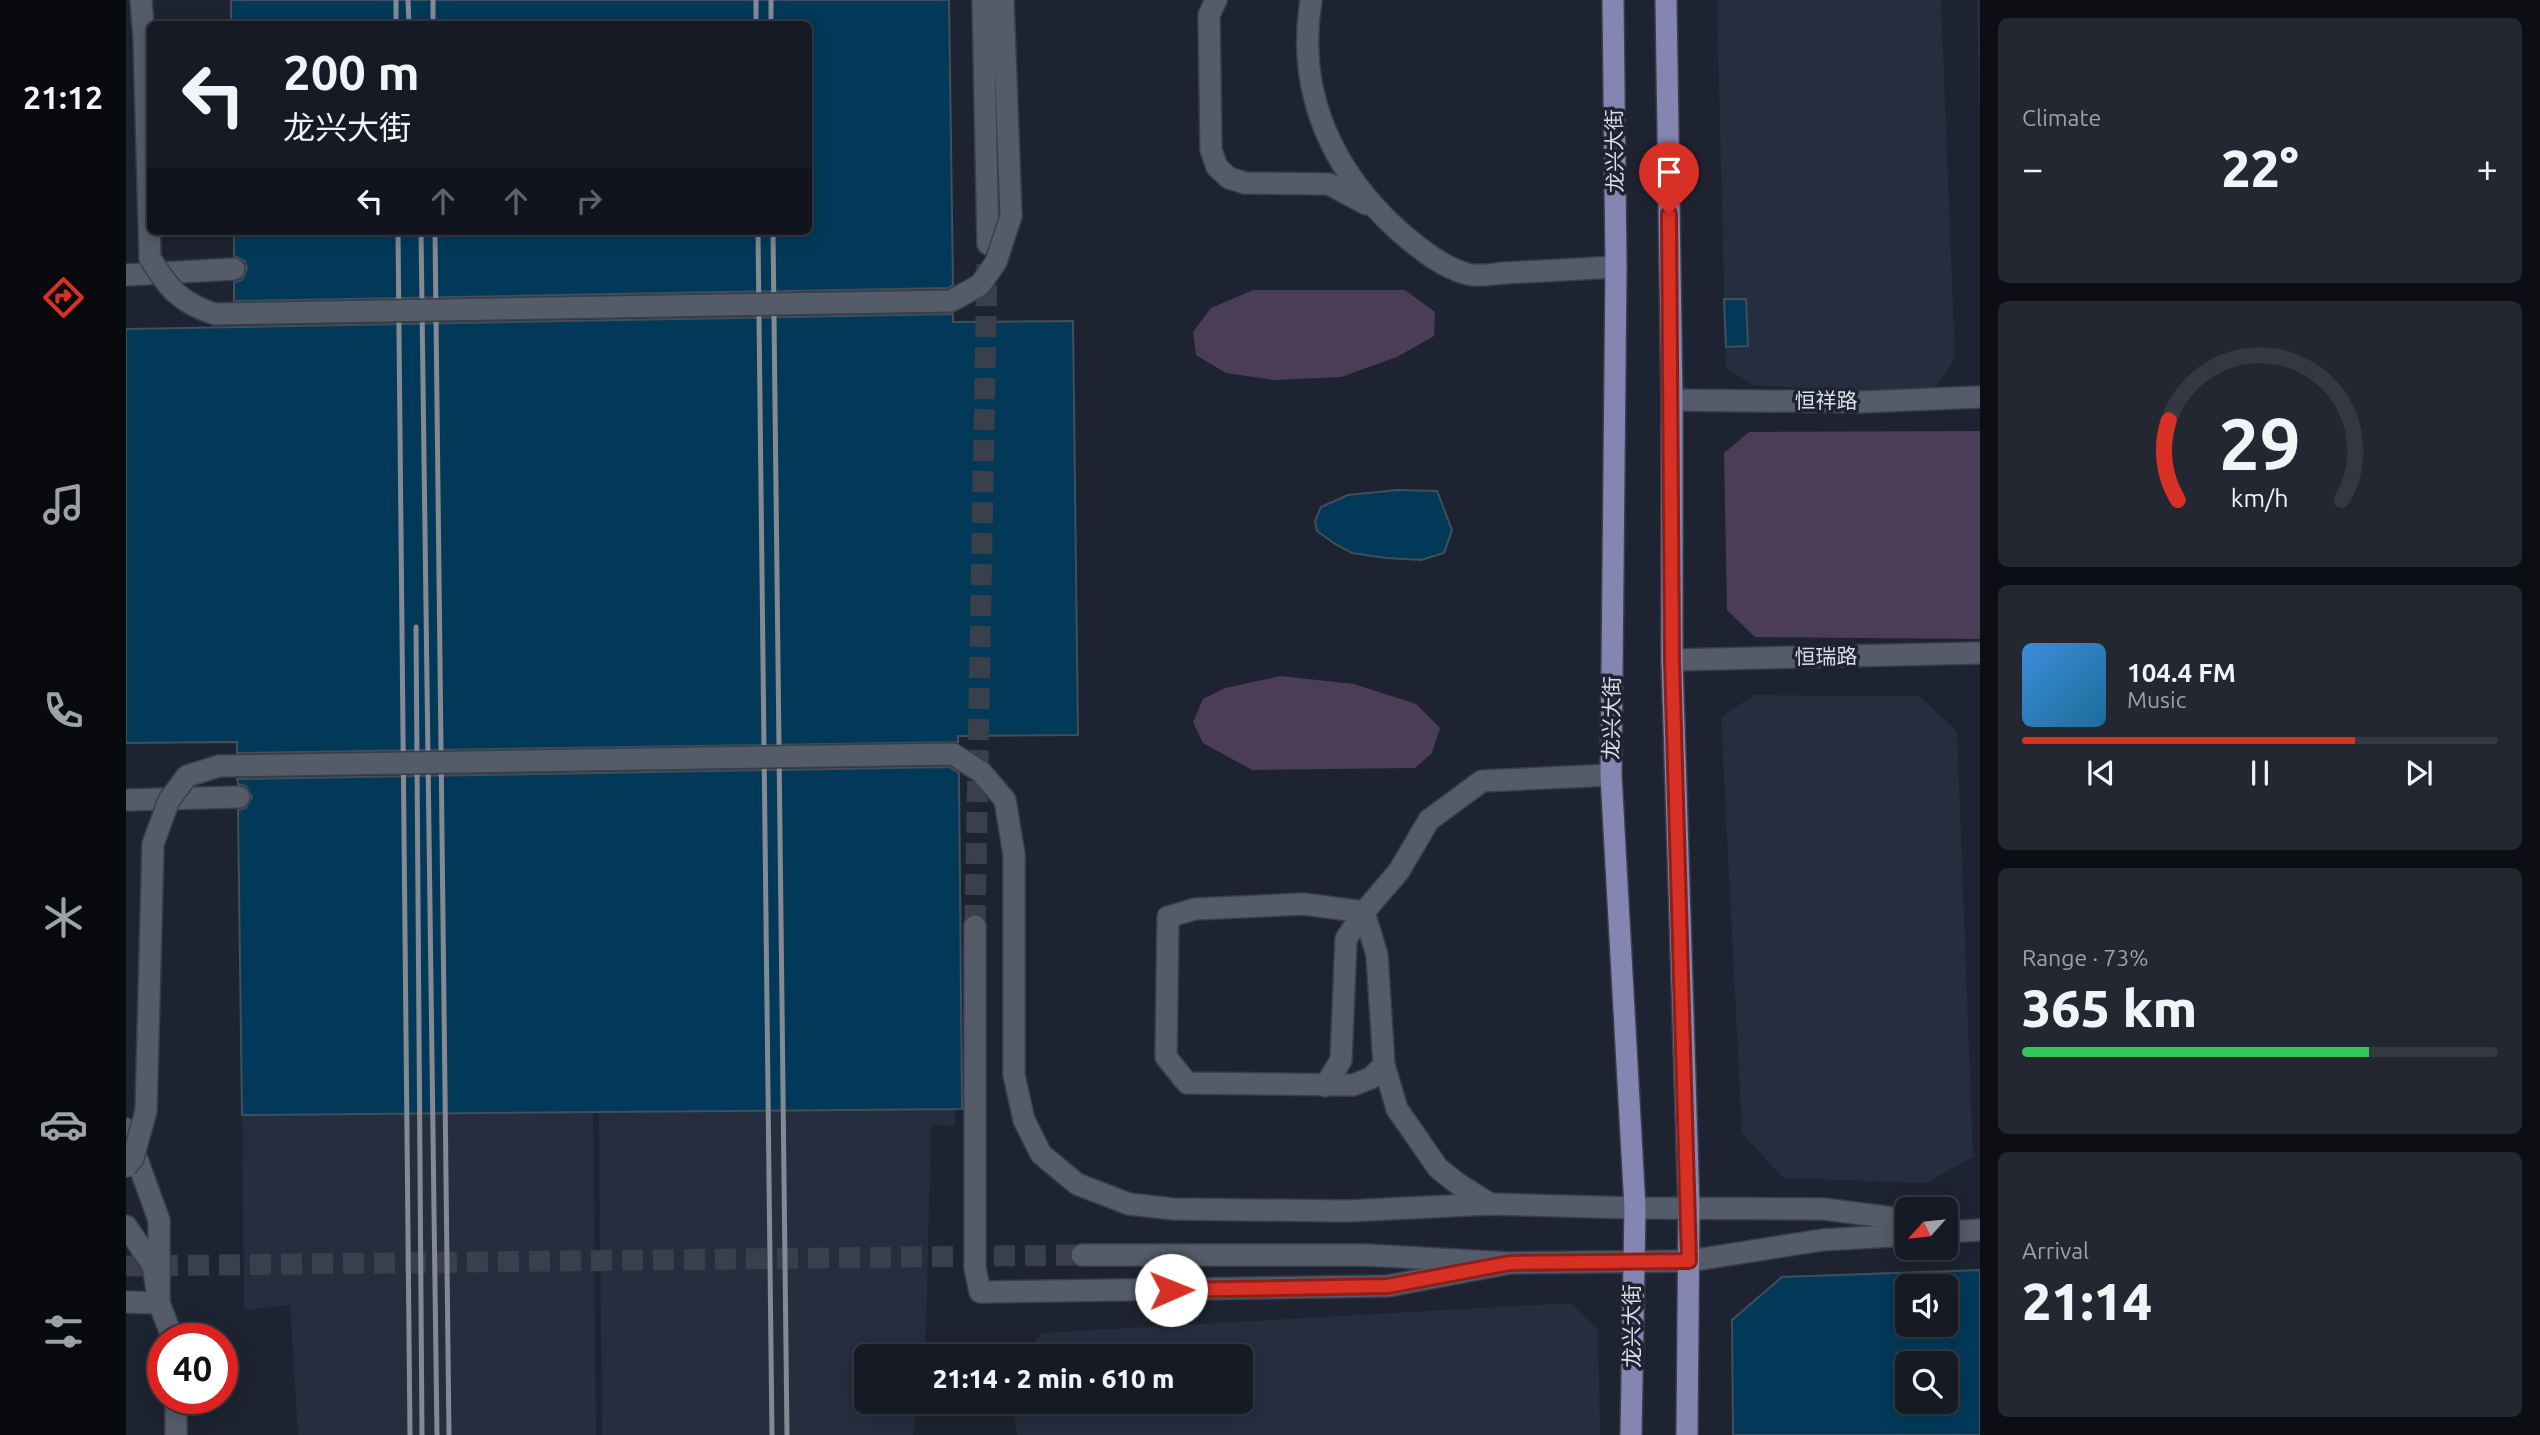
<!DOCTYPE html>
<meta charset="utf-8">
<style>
:root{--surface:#161a24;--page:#232731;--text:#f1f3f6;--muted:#9ea1a6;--line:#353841;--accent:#d93025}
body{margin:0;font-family:Ubuntu,"Noto Sans SC",sans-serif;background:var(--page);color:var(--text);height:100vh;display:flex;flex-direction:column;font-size:26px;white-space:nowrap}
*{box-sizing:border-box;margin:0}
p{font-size:23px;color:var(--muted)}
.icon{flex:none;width:38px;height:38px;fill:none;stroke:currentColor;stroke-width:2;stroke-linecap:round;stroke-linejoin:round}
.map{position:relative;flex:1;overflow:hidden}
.drawer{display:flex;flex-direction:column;gap:18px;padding:18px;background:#0c0e14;width:560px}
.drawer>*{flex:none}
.hud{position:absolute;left:21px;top:21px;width:665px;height:214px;border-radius:10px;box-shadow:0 4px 18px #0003,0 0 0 2px var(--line);background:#161a24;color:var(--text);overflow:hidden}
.needle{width:46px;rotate:243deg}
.fabs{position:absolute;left:1769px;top:1197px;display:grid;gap:14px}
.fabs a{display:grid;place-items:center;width:63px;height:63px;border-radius:10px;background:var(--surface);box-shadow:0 4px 18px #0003,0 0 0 2px var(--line);font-size:35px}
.speed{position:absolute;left:21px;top:1323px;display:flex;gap:14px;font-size:35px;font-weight:700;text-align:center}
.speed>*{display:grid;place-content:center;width:91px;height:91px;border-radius:50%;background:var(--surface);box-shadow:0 4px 18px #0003,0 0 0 2px var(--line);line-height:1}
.speed .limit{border:10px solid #d22;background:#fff;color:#111}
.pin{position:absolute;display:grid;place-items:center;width:60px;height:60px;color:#fff;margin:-72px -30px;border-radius:50% 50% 50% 0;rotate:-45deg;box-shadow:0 0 7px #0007}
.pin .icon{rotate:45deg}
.me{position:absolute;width:77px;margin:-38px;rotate:89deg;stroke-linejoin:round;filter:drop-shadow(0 0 5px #0008)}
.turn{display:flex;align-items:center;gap:24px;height:147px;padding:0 21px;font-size:32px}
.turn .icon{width:91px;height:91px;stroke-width:2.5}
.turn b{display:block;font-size:49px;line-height:60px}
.lanes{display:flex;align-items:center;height:66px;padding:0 21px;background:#0003;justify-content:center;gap:35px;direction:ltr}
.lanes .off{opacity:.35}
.big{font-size:52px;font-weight:800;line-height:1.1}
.drawer .card{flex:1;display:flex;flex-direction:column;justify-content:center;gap:10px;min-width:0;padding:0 24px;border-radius:10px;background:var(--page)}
.drawer .dial{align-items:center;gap:0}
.dial svg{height:182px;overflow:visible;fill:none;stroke:var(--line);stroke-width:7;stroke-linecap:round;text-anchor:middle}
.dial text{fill:var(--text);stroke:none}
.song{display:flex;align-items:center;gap:21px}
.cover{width:84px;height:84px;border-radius:10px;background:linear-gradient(135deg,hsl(210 70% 55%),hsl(200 70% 35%))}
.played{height:7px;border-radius:4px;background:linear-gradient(90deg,var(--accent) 70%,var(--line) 70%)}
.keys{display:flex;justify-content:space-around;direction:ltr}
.heat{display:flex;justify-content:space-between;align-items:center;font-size:38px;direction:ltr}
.charge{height:10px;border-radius:5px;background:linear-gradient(90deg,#34c759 73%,var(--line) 0)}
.trip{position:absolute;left:728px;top:1344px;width:399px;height:70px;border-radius:10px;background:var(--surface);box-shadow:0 4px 18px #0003,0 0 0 2px var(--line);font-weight:800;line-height:70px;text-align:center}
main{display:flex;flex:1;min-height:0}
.tabs{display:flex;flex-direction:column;width:126px;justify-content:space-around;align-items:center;background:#090a0e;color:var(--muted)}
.tabs .icon{width:49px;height:49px}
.tabs .current{color:var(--accent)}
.tabs b{font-size:32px;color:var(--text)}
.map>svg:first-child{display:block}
.built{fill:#252e3f}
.green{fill:#4b3c57}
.building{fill:#023958;stroke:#404f5a;stroke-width:2;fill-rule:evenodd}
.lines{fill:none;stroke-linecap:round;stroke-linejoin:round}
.minor-tunnel{stroke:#393f4b;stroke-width:21;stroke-dasharray:21 10;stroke-linecap:butt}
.minor-casing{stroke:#393e49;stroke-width:24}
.major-casing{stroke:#393e49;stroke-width:24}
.minor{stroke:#545c6a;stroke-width:21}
.major{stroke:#8485b1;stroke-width:21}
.rail{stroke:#848993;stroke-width:5}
.minor-bridge-casing{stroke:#393e49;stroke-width:24;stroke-linecap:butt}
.minor-bridge{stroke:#545c6a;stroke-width:21}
.route-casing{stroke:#8d1f18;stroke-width:18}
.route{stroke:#d93025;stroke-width:12}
.labels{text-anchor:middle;stroke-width:7;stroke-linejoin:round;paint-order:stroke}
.street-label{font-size:21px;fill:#d9dee6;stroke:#1d2330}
</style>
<main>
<nav class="tabs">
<b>21:12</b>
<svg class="icon current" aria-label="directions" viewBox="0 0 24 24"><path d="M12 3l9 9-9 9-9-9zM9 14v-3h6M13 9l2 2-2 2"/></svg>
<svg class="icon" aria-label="music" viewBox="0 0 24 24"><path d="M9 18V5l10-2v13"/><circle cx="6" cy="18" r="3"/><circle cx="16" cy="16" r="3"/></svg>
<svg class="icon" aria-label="phone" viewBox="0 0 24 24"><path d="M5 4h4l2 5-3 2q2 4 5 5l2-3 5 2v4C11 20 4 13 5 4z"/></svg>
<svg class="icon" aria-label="climate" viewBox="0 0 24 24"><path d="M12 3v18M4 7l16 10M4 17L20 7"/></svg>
<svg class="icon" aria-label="car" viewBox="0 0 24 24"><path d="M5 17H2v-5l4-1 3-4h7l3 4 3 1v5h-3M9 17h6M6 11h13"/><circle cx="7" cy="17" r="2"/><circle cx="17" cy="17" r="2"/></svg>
<svg class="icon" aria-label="filters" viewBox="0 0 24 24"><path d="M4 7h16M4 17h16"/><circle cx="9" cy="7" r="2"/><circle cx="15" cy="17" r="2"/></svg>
</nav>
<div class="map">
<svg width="1854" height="1435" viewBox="0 0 1854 1435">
<rect width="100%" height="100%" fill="#1d2330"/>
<!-- built -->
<g class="built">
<polygon points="462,0 821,0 829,1126 805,1125 800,1333 797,1356 740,1356 740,1402 792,1402 787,1435 476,1435 465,231 682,231 682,24 463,24"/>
<polygon points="1591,0 1815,0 1829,359 1804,396 1627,385 1600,368"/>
<polygon points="1851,0 1854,0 1854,104 1853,103"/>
<polygon points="109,231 459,231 470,1435 172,1435 164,1305 118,1310"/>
<polygon points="1628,695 1793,696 1831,731 1847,1157 1800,1183 1657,1178 1616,1133 1595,717"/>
<polygon points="1445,1303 1472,1330 1474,1435 891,1435 887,1402 1115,1402 1115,1356 897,1356 916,1333"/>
</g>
<!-- green -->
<g class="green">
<polygon points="1127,290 1279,290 1309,312 1308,336 1271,357 1215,377 1148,380 1100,373 1070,355 1067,332 1085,308"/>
<polygon points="1854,431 1854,639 1629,637 1601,610 1598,453 1623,432"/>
<polygon points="1155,676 1228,684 1290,704 1314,728 1306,753 1289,768 1126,770 1077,743 1067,722 1077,699 1099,688"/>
</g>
<!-- building -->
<g class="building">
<polygon points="105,0 823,0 827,285 822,288 108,301 108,282 116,280 121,269 119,261 108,256 108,231 682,231 682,24 105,24"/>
<polygon points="1598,299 1620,299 1622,346 1600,347"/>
<polygon points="827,314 827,322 947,321 952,735 832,736 832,742 111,753 111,742 0,743 0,329"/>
<polygon points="1272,490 1311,491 1326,530 1318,553 1295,560 1260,558 1226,553 1209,544 1191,531 1189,521 1195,507 1222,495"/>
<polygon points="823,767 833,773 836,1109 116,1115 112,810 120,808 126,797 120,786 112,784 111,779"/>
<path d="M1854 1270V1435H1607L1606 1320 1656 1277ZM1782 1286H1820V1325H1782ZM1782 1363H1820V1402H1782Z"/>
</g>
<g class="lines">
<!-- minor-tunnel -->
<g class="minor-tunnel">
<polyline points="849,926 861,264"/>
<polyline points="0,1266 956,1255"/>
</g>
<defs>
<g id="minor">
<polyline points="15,0 18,38 24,258"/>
<polyline points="857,0 862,244"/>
<polyline points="877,0 885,216"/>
<polyline points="1090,0 1083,15 1085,150 1091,167 1103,178 1119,183 1203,184 1240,204"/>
<path d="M1185 0C1170 93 1206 171 1274 232 1294 249 1316 267 1341 274 1352 277 1367 274 1378 273 1416 271 1453 269 1490 267"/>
<polyline points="0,275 108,269"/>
<polyline points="1546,400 1735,402 1854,397"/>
<polyline points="1546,660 1854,653"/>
<polyline points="0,800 113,797"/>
<polyline points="888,855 888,1075 898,1120 915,1154 951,1184 1003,1204 1047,1209 1221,1211 1364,1204 1509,1208 1698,1209 1782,1220"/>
<polyline points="849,926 849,1268 854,1292 1262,1286 1384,1263"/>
<polyline points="1199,1086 1215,1060 1220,939 1238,912 1178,904 1069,909 1042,917 1040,1057 1061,1083 1227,1085 1245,1078 1258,1065"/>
<polyline points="0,1129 33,1220 33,1303 27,1265 0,1226"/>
<polyline points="1364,1204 1332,1184 1312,1168 1271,1109 1258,1065 1251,955 1238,912 1273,871 1303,820 1356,781 1485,775"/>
<polyline points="1820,1232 1854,1230"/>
<polyline points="956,1255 1240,1255 1384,1263 1563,1261 1696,1240 1782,1235"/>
<polyline points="0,1302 33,1303 47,1339"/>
<polyline points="50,1398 50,1435"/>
</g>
<g id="major">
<polyline points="1487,0 1490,267 1485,775 1509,1208 1505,1435"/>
<polyline points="1540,0 1546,400 1546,660 1563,1207 1561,1435"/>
</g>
</defs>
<!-- minor casing -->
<use href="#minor" class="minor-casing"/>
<!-- major casing -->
<use href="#major" class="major-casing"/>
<!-- minor -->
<use href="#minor" class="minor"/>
<!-- major -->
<use href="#major" class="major"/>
<!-- rail -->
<g class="rail">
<polyline points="270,0 270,24"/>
<polyline points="282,0 283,24"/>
<polyline points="307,0 307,24"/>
<polyline points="630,0 630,24"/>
<polyline points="645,0 645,24"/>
<polyline points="272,231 284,1435"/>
<polyline points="295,231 311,1435"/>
<polyline points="309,231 323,1435"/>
<polyline points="632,231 646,1435"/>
<polyline points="647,231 661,1435"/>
<polyline points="290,627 296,1435"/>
</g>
<defs>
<g id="minor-bridge">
<path d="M24 258C42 288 54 303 89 314L825 301 854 285 870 262 885 216"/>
<polyline points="0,1167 7,1158 20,1111 27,844 43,800 61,776 93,766 827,754 855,772 879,800 888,855"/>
</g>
</defs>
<!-- minor-bridge casing -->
<use href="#minor-bridge" class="minor-bridge-casing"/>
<!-- minor-bridge -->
<use href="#minor-bridge" class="minor-bridge"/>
</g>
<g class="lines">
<defs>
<polyline id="route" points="1045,1290 1262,1286 1384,1263 1563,1261 1546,660 1543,214"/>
</defs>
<!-- route casing -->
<use href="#route" class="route-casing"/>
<!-- route -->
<use href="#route" class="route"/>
</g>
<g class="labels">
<!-- street labels -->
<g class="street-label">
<text transform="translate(1489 151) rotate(-91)" y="7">龙兴大街</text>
<text x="1700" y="408">恒祥路</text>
<text transform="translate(1700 657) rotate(-1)" y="7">恒瑞路</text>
<text transform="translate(1486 718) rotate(-89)" y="7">龙兴大街</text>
<text transform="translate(1506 1326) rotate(-90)" y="7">龙兴大街</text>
</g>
</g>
</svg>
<div class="fabs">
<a><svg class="needle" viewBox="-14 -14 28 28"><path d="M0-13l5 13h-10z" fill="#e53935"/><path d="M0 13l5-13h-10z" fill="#9ea1a6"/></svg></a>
<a><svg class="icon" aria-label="sound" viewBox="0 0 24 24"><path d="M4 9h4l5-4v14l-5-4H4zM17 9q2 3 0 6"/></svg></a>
<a><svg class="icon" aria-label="search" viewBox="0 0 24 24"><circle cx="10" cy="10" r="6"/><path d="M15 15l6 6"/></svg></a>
</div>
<div class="speed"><div class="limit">40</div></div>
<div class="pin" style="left:1543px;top:214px;background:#d93025"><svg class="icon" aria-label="arrive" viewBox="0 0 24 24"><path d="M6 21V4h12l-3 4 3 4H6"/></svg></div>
<svg class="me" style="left:1045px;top:1290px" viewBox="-20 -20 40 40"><circle r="19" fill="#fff"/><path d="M0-13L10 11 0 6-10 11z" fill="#d93025"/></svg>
<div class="trip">21:14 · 2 min · 610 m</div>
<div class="hud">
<div class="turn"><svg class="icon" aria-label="left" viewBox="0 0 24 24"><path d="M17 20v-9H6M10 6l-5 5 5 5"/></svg><div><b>200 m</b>龙兴大街</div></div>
<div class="lanes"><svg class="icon" aria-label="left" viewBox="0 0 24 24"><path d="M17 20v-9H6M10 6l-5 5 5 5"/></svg><svg class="icon off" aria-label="ahead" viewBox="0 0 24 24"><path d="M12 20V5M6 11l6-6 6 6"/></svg><svg class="icon off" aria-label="ahead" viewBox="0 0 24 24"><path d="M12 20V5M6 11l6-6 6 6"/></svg><svg class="icon off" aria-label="right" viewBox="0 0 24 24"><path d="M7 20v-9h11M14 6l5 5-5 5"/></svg></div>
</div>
</div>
<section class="drawer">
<div class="card"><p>Climate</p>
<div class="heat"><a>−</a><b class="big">22°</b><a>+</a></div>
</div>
<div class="card dial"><svg viewBox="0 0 100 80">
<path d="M14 69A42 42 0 1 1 86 69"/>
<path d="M14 69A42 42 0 0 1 10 34" stroke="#d93025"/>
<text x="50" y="56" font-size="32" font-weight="700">29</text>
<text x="50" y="72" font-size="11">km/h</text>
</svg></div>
<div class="card">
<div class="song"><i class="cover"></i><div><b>104.4 FM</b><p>Music</p></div></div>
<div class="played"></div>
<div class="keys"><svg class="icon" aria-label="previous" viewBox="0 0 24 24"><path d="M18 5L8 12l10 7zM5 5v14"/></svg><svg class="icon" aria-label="pause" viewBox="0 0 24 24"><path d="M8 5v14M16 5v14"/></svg><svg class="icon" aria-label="next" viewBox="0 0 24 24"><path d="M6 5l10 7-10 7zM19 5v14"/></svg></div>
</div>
<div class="card"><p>Range · 73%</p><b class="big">365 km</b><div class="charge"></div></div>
<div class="card"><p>Arrival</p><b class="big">21:14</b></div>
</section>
</main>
